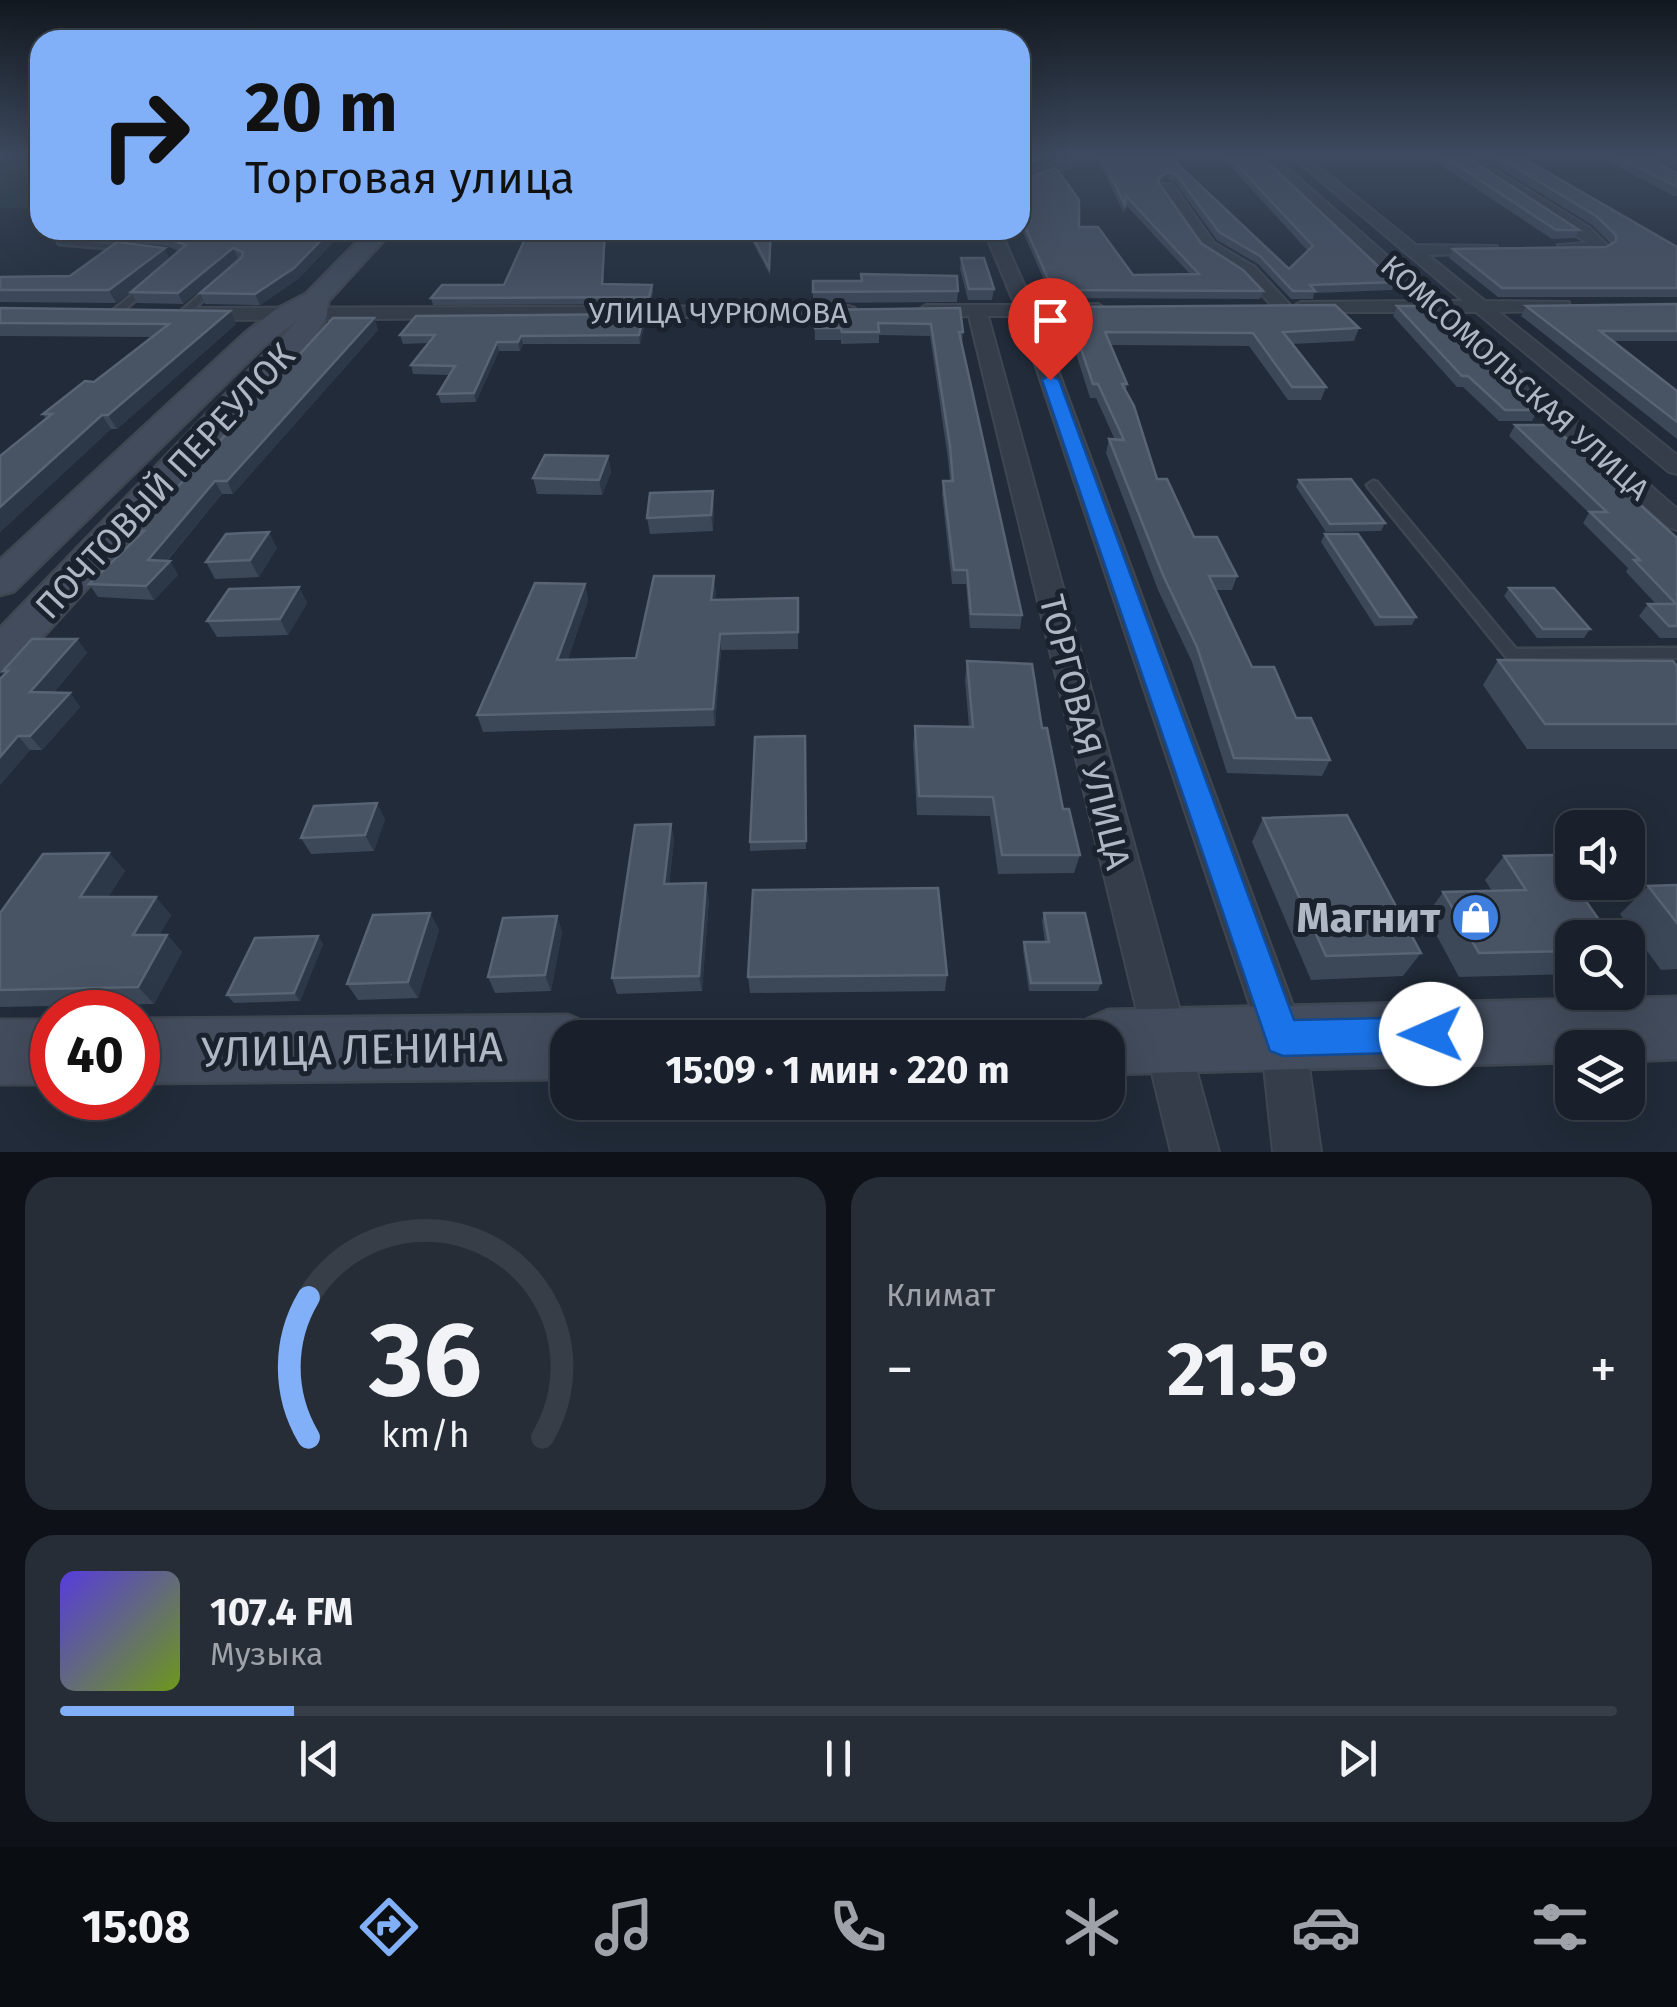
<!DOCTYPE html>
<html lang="ru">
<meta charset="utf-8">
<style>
:root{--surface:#19202b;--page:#262d37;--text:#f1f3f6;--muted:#9fa3a9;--line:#373e47;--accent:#81aff8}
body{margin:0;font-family:"Fira Sans",sans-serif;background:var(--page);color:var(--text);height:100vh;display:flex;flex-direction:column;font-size:38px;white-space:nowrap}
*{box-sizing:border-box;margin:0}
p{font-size:32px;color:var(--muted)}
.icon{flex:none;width:55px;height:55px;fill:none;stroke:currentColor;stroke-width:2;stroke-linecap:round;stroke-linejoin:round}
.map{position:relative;height:1152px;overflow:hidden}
.side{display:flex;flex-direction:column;gap:25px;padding:25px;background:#0e1218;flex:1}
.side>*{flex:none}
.guide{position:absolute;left:30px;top:30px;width:1000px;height:210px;border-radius:30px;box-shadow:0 10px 40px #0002,0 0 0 2px var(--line);background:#81aff8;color:#111;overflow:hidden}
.buttons{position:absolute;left:1555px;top:810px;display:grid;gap:20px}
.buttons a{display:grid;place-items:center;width:90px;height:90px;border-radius:20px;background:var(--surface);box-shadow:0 10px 40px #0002,0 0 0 2px var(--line);font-size:50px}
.speed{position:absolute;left:30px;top:990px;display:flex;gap:20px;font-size:50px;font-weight:700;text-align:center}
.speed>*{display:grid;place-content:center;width:130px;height:130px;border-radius:50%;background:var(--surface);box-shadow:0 10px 40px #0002,0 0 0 2px var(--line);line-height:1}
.speed .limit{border:15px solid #d22;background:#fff;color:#111}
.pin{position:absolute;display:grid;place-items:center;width:85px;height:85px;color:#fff;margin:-102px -42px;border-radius:50% 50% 50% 0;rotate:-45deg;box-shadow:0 0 10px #0007}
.pin .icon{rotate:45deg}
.me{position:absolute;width:110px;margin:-55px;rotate:269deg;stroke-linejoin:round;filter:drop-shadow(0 0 8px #0008)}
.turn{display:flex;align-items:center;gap:35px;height:210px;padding:0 50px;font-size:45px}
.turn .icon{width:130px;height:130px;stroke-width:2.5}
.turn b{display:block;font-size:70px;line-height:85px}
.big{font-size:75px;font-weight:700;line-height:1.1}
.side .tile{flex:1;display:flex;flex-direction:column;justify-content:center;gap:15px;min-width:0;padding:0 35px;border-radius:30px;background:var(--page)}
.side .dial{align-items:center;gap:0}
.dial svg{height:260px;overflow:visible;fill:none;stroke:var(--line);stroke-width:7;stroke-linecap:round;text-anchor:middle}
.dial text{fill:var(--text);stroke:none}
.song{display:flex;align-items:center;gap:30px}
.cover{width:120px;height:120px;border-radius:15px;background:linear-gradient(135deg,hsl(250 70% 55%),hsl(80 70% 35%))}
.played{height:10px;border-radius:5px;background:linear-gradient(90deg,var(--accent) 15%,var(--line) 15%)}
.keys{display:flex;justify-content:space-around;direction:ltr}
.heat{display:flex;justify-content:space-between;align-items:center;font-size:55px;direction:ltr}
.side .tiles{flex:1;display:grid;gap:25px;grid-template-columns:1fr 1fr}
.tile:last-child{grid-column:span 2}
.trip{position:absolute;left:550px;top:1020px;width:575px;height:100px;border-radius:30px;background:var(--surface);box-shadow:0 10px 40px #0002,0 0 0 2px var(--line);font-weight:700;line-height:100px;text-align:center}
.tab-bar{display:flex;height:160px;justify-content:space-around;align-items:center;background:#0a0d11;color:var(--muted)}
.tab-bar .icon{width:70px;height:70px}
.tab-bar .on{color:var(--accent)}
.tab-bar b{font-size:45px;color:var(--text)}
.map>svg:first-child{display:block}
.green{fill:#23373a}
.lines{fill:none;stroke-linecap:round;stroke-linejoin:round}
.lane-casing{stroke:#3e4652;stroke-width:5}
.street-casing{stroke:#3e4652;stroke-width:4}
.secondary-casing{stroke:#3e4652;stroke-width:5}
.lane{fill:#343d49;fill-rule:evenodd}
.street{fill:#343d49;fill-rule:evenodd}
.secondary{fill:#424c5c;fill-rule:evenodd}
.wall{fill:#3c4758}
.shaded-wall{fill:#2c3747}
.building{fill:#485364;stroke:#586373;stroke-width:2.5}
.route{fill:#1a73e8;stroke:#114b97;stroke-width:2.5}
.labels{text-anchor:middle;stroke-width:10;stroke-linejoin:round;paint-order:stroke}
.far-street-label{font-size:30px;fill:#afb7c5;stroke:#1a222e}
.street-label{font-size:35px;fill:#afb7c5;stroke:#1a222e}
.near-poi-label{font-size:42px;font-weight:bold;fill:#afb7c5;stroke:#1a222e;text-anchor:end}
.near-street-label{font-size:42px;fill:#afb7c5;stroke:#1a222e}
</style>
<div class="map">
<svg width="1677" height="1152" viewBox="0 0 1677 1152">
<rect width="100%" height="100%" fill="#212b39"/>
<!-- green -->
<polygon class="green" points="40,160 40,207 0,209 0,167"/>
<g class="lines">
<defs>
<g id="lane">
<polygon points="65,230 73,230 67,240 128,246 132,248 128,250 59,244 58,242"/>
<polygon points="143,286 150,288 118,315 112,315 112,311"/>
<polygon points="210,286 217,288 186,316 180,316 180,312"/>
<polygon points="1373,481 1377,482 1516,649 1677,648 1677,658 1507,658 1369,488 1367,485"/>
</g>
<g id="street">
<polygon points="1065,154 1078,154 1068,167 1020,184 1020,175 1058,161"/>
<polygon points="1257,154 1271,154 1439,301 1463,301 1289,154 1303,154 1416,245 1497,246 1497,252 1491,254 1428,255 1485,301 1569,302 1569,310 1563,311 1499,312 1677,455 1677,474 1669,472 1476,312 1452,312 1677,509 1677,530 1668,527 1430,312 1301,312 1292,307 1283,312 1277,311 1243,275 1202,249 1160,187 1162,184 1172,184 1214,243 1255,267 1292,307 1301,302 1418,301"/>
<polygon points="1453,154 1469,154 1590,228 1609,247 1601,252 1558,251 1558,245 1587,243"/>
<polygon points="1677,157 1677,165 1648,165 1641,161 1648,157"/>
<polygon points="984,230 1000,230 1033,305 1098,304 1107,310 1098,316 1038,316 1305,1038 1321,1152 1273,1152 1261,1038 1019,316 988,316 1219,1152 1171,1152 969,316 926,317 917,311 926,305 1015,305"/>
<polygon points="848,306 855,308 855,316 196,320 187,314 196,308"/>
</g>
<g id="secondary">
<polygon points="369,230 393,230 328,301 327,316 315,338 16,666 0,671 0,628 298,320 264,346 14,591 0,595 0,560 244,334 275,310 306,294"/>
<polygon points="1677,997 1677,1059 1628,1061 1628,1048 1572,1048 1572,1062 1108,1074 1108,1038 1078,1038 1086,1020 1108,1010"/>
<polygon points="568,1015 590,1025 596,1038 568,1038 568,1079 138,1083 138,1019"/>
<rect x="0" y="1020" width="52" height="64"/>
</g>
</defs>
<!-- lane casing -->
<use href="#lane" class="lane-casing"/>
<!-- street casing -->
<use href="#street" class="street-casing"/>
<!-- secondary casing -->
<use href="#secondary" class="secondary-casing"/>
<!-- lane -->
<use href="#lane" class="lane"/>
<!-- street -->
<use href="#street" class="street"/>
<!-- secondary -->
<use href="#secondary" class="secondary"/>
</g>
<!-- wall -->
<g class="wall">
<polygon points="1095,154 1167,154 1289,269 1308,251 1220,155 1227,154 1395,282 1392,290 1314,293 1313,299 1291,299 1258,264 1217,240 1175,182 1168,179 1159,183 1201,243 1263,291 1260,299 1052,298 1022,230 1020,220 1020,179 1079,227 1133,275 1190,274 1125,204 1124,213"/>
<polygon points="1424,154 1462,154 1579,230 1575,238 1552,239"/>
<polygon points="1477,154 1516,154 1677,247 1677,297 1498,297 1449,258 1453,249 1606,247 1611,244 1592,225"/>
<polygon points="1594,154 1640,154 1677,173 1677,196 1674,196"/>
<polygon points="1653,154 1677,154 1677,168"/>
<polygon points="70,230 345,230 298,279 260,305 205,304 200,293 238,259 183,304 137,303 131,292 142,283 116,303 0,302 0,277 70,276 170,259 179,251 166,246 73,237"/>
<polygon points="606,230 603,284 652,285 653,292 650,304 433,305 431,298 504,285"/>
<polygon points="746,230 771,230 770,275"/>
<polygon points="961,258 994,289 992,300 968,300 960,269"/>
<polygon points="813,281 861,281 958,291 957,302 813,303"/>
<polygon points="1677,304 1677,341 1613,341 1677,391 1677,439 1521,316 1526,306"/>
<polygon points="1397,306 1538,410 1532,421 1499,421 1463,387 1457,387 1393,316"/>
<polygon points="1064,307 1359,328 1354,341 1292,344 1326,387 1321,400 1288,400 1249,346 1110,345 1127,384 1126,390 1157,479 1194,537 1237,576 1232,590 1216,590 1252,667 1330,760 1322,776 1227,773 1192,662 1158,590 1106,453 1109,439 1115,440 1096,398 1090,398 1073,344 1069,344 1062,320"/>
<polygon points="0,308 236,324 117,429 111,429 0,532 0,456 46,419 43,414 94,382 151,337 0,336"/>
<polygon points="960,308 963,332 962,344 1022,615 1020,629 970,628 966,584 952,584 942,494 943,481 950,481 948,459 930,336 879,335 879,343 841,344 841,340 815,340 814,310"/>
<polygon points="644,314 645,323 640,344 523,344 520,351 499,351 476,402 441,403 438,394 449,375 413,374 411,365 428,343 403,344 400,335"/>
<polygon points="374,318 378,330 233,494 222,494 167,561 170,561 178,575 154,600 98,597 89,584 140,535 137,531"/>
<polygon points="1515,425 1677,538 1677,638 1660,638 1639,616 1648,604 1656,604 1626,572 1628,568 1583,523 1589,513 1509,436"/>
<polygon points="608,456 611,472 602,495 537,494 533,478"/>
<polygon points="1299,480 1385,523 1381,531 1326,532 1296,487"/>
<polygon points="714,506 713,531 650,534 647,518"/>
<polygon points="1325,534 1416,617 1412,625 1375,626 1321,542"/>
<polygon points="277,548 259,577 215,579 206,562"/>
<polygon points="585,584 588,600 568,659 636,658 716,592 715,600 798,598 798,649 721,650 715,726 483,732 477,715"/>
<polygon points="299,587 307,603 288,635 217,637 207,621"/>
<polygon points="1509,588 1590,629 1584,638 1537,638 1504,596"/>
<polygon points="77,639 87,653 53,693 70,693 80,707 42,750 30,750 0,785 5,674 3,671"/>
<polygon points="1498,660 1677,666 1677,749 1527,749 1483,685"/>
<polygon points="967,661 1042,728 1063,809 1080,855 1074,873 998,874 990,816 917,815 913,745 915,726 969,727 965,680"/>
<polygon points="805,736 806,849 750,851 750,842"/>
<polygon points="1263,818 1421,953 1403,976 1311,980 1252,842"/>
<polygon points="385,819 374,851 311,854 301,838"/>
<polygon points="671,824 674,841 669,884 709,899 702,991 617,994 612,978"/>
<polygon points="109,853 125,871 108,897 171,915 159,935 167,935 182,952 154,1004 0,1007 0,913"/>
<polygon points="1504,856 1572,938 1572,974 1459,977 1426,916 1443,892 1492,891 1485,880"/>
<polygon points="1677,885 1677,969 1661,970 1620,914 1648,886"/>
<polygon points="430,913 439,930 418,998 358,1000 347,984"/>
<polygon points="1044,913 1101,983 1098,991 1029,991 1023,950 1024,942 1045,942 1042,921"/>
<polygon points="557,916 562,932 551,991 495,993 488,977"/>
<polygon points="318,936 323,944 300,1001 234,1003 227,995"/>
<polygon points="947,975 945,991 750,993 748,977"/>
</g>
<!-- shaded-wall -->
<g class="shaded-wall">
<polygon points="1046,156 1045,162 1021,171 1022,165"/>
<polygon points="1169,172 1168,179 1158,184 1160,177"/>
<polygon points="331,230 345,230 298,279 260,305 255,294"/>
<polygon points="605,230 606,230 603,292 602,284"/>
<polygon points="165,248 170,260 116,303 109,290"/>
<polygon points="233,248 238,259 183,304 178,293"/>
<polygon points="230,311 236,324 117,429 108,415"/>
<polygon points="644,314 645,323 640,344 639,335"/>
<polygon points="374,318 378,330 233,494 227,481"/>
<polygon points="521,336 523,344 520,351 518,342"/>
<polygon points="497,342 499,351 476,402 474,393"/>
<polygon points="102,415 111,429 0,532 0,507"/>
<polygon points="608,456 611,472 602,495 599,480"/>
<polygon points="215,481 222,494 156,573 148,560"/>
<polygon points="713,491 714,506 713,531 711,515"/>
<polygon points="269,532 277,548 259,577 250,560"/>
<polygon points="170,561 178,575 154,600 146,586"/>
<polygon points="714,576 716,592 713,617 711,600"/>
<polygon points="585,584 588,600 562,676 557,660"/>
<polygon points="299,587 307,603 288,635 280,619"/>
<polygon points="720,634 721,650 715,726 713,709"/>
<polygon points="77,639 87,653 41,706 30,692"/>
<polygon points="70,693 80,707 42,750 30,736"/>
<polygon points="18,736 30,750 0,785 0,757"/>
<polygon points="377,803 385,819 374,851 365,835"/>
<polygon points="671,824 674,841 667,900 664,884"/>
<polygon points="109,853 125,871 97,915 80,897"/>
<polygon points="706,883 709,899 702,991 699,976"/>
<polygon points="156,897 171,915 149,953 133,935"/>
<polygon points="430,913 439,930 418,998 408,982"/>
<polygon points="557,916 562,932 551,991 545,975"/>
<polygon points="167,935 182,952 154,1004 138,987"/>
<polygon points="318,936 323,944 300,1001 294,993"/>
</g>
<!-- building -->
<g class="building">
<polygon points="1027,154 1045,154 1046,156 1022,165"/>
<polygon points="1100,154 1167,154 1289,269 1313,246 1227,154 1259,154 1395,282 1310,285 1315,291 1293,291 1260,256 1219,232 1177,175 1169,172 1160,177 1158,182 1201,243 1243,270 1263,291 1053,290 1023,222 1020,208 1020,179 1022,180 1056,168 1079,200 1079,227 1098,227 1133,275 1199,274 1126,196 1125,205"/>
<polygon points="1440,154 1462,154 1579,230 1556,230"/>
<polygon points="1493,154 1516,154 1677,247 1677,288 1502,288 1453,249 1606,247 1616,241 1616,235 1596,216"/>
<polygon points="1613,154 1640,154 1677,173 1677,187"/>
<polygon points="106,230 331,230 294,268 255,294 200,293 242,257 243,252 233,248 178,293 131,292 186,245 161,236"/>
<polygon points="529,230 605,230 602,284 652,285 649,297 431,298 442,285 504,285"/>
<polygon points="749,230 771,230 769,268"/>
<polygon points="117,242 165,248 109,290 0,290 0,277 70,276"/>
<polygon points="961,258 984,258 994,289 969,289"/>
<polygon points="861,274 957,276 958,291 813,292 813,281 862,281"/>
<polygon points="1677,304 1677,331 1600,331 1677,391 1677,422 1526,306"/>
<polygon points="1335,305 1359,328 1283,332 1326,387 1292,387 1253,333 1105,332 1127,384 1122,384 1134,406 1157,479 1167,479 1194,537 1217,537 1237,576 1209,576 1252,667 1274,667 1296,718 1311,718 1330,760 1234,758 1197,647 1163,575 1109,439 1124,440 1098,384 1093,384 1075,331 1072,331 1064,307"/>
<polygon points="1397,306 1425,306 1538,410 1505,410 1468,376 1462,376"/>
<polygon points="0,308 230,311 108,415 102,415 0,507 0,456 52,414 43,414 85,381 94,382 169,324 0,323"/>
<polygon points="960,308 963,332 959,332 1022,615 971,614 967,570 954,570 943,481 953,481 950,446 931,324 878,323 879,332 842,332 841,328 815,328 814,310"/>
<polygon points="644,314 639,335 521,336 518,342 497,342 474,393 438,394 455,366 411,365 435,335 400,335 416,316"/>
<polygon points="333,318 374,318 227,481 215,481 148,560 170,561 146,586 89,584 144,531 137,531"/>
<polygon points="1515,425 1551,425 1677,538 1677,626 1669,626 1648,604 1676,604 1634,560 1640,560 1590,512 1607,512"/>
<polygon points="545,455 608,456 599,480 533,478"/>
<polygon points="1351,479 1385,523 1330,524 1299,480"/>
<polygon points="713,491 711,515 647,518 650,493"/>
<polygon points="269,532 250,560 206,562 226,534"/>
<polygon points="1325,534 1358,534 1416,617 1380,617"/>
<polygon points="654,576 714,576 711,600 798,598 798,632 720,634 713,709 477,715 535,583 585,584 557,660 636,658"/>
<polygon points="299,587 280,619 207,621 229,589"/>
<polygon points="1509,588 1554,588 1590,629 1543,629"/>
<polygon points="32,639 77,639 30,692 70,693 30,736 18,736 0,757 0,679 8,671 3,671"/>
<polygon points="1498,660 1673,661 1677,666 1677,724 1545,724"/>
<polygon points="967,661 1032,664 1042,728 1047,728 1063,809 1069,809 1080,855 1002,855 993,797 919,796 915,726 973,727"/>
<polygon points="805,736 806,841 750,842 755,737"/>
<polygon points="377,803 365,835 301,838 314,806"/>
<polygon points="1347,815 1421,953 1326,956 1263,818"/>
<polygon points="671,824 664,884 706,883 699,976 612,978 635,825"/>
<polygon points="109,853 80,897 156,897 133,935 167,935 138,987 0,990 0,913 43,854"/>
<polygon points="1553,855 1612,938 1572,938 1572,951 1479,953 1443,892 1526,890 1504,856"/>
<polygon points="1677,885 1677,923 1648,886"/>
<polygon points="938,888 947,975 748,977 753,890"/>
<polygon points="430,913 408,982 347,984 373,915"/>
<polygon points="1044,913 1085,913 1101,983 1031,983 1024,942 1049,942"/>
<polygon points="557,916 545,975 488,977 503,918"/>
<polygon points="318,936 294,993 227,995 255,938"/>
</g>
<!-- sky -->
<linearGradient id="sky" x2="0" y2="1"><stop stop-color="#12181f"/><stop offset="0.49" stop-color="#3d4a5f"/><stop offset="1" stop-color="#3d4a5f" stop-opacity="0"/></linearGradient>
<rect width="1677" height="316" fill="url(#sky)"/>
<!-- route -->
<polygon class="route" points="1050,375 1059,380 1294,1020 1431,1017 1443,1022 1449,1034 1443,1047 1431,1052 1283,1056 1270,1051 1042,380"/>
<!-- icons -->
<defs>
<symbol id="shop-disc" viewBox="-11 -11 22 22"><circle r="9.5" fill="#3f7fe0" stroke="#1a222e"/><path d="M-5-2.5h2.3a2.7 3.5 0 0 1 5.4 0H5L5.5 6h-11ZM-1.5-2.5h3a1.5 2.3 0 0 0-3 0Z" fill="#fff"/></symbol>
</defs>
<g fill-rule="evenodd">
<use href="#shop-disc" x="1448" y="890" width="55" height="55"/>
</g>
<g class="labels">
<!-- far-street labels -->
<g class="far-street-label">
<text x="718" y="323">УЛИЦА ЧУРЮМОВА</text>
<text transform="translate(1515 378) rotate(42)" y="10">КОМСОМОЛЬСКАЯ УЛИЦА</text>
</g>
<!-- street labels -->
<g class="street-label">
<text transform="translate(165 481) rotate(-47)" y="12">ПОЧТОВЫЙ ПЕРЕУЛОК</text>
<text transform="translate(1085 732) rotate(76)" y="12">ТОРГОВАЯ УЛИЦА</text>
</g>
<!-- near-poi labels -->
<g class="near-poi-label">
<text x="1440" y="932">Магнит</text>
</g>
<!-- near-street labels -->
<g class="near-street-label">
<text transform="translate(352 1049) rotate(-1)" y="15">УЛИЦА ЛЕНИНА</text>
</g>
</g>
</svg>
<div class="buttons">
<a><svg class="icon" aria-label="sound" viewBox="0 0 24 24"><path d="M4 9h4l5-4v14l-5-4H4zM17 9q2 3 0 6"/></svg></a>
<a><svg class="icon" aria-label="search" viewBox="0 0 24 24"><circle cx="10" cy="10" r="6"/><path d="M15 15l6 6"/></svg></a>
<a><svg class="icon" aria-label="layers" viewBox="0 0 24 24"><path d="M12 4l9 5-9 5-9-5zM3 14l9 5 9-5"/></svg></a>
</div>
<div class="speed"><div class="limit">40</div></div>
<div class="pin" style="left:1050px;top:380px;background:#d93025"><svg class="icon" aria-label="arrive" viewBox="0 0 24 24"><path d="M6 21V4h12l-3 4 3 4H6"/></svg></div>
<svg class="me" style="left:1431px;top:1034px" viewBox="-20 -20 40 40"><circle r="19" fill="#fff"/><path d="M0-13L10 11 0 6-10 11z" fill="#1a73e8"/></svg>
<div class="trip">15:09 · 1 мин · 220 m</div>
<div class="guide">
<div class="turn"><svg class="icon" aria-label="right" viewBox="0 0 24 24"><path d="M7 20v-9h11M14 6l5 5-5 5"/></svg><div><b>20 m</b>Торговая улица</div></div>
</div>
</div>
<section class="side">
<div class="tiles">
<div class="tile dial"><svg viewBox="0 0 100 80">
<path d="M14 69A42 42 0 1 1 86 69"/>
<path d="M14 69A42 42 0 0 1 14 26" stroke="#81aff8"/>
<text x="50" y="56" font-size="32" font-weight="700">36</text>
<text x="50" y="72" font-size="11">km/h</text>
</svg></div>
<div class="tile"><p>Климат</p>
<div class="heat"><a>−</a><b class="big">21.5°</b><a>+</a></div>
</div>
<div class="tile">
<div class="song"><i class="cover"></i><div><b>107.4 FM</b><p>Музыка</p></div></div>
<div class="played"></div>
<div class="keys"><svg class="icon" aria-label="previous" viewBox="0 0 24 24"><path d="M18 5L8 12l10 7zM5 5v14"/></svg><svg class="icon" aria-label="pause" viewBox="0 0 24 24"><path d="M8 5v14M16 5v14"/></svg><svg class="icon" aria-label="next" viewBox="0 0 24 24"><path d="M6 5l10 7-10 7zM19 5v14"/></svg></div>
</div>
</div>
</section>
<nav class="tab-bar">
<b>15:08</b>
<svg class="icon on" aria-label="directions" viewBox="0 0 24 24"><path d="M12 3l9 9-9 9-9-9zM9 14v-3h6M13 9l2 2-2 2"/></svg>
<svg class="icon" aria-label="music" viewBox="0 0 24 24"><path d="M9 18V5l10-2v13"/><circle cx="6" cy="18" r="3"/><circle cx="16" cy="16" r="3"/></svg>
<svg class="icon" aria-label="phone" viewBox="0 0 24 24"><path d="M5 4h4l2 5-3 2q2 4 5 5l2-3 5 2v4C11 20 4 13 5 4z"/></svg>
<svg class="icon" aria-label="climate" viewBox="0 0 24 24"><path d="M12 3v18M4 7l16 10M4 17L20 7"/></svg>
<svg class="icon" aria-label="car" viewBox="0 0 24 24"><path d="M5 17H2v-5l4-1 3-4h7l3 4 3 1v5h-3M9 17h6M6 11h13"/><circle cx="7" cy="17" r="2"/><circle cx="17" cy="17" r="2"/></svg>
<svg class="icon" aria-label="filters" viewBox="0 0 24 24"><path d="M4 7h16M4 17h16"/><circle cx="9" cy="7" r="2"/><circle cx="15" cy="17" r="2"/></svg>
</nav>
